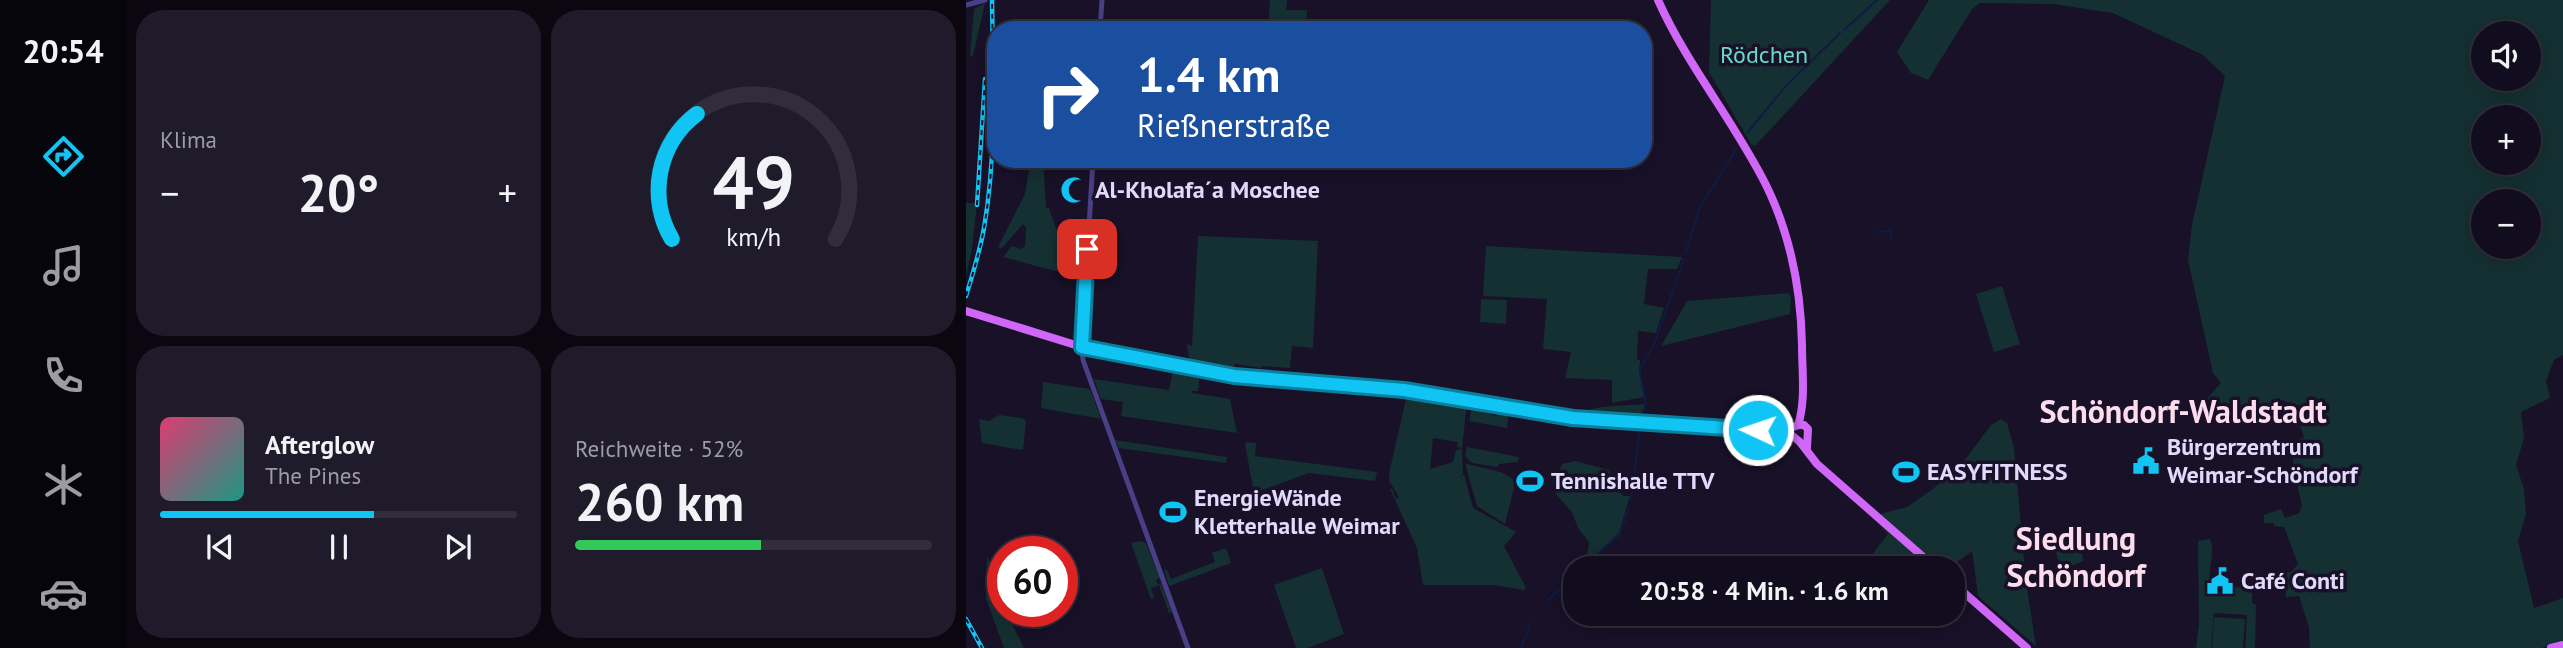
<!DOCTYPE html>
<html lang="de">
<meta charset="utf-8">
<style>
:root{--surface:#120d1e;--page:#1f1b2b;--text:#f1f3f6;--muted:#9c9ca4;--line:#312d3c;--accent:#10c5f4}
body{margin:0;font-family:"PT Sans",sans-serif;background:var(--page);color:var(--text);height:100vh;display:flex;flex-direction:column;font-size:26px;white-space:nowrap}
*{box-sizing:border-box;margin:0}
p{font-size:23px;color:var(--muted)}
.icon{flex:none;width:38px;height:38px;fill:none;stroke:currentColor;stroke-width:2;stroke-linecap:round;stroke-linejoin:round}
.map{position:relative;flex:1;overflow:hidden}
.drawer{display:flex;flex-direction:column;gap:10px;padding:10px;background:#0a0710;width:840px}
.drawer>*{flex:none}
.top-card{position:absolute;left:21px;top:21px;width:665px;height:147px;border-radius:28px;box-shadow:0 4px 18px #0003,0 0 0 2px var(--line);background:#1a4fa0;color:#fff;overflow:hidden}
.buttons{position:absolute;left:1505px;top:21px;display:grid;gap:14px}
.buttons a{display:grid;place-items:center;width:70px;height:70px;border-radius:50%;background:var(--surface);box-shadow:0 4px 18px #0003,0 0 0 2px var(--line);font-size:35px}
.speed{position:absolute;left:21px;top:536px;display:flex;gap:14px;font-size:35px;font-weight:700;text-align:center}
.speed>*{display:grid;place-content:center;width:91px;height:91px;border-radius:50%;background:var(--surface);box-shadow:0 4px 18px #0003,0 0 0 2px var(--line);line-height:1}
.speed .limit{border:10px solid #d22;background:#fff;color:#111}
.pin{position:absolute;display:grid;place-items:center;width:60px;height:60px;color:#fff;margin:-30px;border-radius:14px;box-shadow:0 4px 10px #0006}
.me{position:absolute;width:77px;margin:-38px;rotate:273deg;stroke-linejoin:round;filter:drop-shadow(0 0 5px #0008)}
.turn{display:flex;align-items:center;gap:24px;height:147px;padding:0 35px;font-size:32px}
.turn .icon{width:91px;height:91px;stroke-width:2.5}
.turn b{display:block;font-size:49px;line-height:60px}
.big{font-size:52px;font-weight:600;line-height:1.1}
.drawer .card{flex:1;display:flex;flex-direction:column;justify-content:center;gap:10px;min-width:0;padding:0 24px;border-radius:28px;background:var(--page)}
.drawer .dial{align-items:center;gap:0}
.dial svg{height:182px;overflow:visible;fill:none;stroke:var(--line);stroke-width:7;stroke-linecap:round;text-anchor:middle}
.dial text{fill:var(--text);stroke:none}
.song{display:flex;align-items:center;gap:21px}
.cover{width:84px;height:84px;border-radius:10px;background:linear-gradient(135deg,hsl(340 70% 55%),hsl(170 70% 35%))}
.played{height:7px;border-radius:4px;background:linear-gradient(90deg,var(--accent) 60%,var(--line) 60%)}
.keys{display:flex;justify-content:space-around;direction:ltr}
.heat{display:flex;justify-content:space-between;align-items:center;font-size:38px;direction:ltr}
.charge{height:10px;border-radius:5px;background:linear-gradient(90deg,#34c759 52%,var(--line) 0)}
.drawer .tiles{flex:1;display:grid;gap:10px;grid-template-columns:repeat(2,1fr)}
.trip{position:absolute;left:597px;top:556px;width:402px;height:70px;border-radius:28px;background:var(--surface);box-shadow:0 4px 18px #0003,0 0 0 2px var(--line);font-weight:600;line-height:70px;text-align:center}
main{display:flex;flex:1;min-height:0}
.dock{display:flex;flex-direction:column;width:126px;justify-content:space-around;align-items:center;background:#07050c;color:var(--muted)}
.dock .icon{width:49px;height:49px}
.dock .active{color:var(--accent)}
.dock b{font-size:32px;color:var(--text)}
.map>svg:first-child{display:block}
.green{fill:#153032;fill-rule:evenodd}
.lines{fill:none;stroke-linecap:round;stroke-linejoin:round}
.stream{stroke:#0d1c45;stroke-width:2}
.minor{stroke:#493f85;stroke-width:5}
.major{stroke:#d167f8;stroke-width:8}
.rail-casing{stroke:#10c5f4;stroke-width:4.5}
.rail{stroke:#181128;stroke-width:2;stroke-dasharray:5;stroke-linecap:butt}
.route-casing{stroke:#0a809f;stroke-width:18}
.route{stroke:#10c5f4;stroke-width:12}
.labels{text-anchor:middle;stroke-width:7;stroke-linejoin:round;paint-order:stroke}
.park-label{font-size:24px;fill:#68dbcb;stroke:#181128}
.poi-label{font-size:24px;font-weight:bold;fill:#e2dafd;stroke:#181128;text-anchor:start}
.district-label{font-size:32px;font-weight:bold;fill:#fddcee;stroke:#181128}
</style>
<main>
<nav class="dock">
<b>20:54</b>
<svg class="icon active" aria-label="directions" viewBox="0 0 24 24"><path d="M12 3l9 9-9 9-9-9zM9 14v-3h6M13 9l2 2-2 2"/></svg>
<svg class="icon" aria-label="music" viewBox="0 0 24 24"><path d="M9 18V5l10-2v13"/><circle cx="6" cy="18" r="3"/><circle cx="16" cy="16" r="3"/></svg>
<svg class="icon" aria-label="phone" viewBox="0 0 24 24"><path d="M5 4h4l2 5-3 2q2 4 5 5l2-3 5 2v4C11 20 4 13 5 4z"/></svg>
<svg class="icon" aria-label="climate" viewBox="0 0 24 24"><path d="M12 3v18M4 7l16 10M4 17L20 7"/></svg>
<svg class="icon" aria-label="car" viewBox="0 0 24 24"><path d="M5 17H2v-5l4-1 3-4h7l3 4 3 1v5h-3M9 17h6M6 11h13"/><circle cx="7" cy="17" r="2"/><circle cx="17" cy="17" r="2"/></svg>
</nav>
<section class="drawer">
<div class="tiles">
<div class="card"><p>Klima</p>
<div class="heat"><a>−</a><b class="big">20°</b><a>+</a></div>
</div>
<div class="card dial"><svg viewBox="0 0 100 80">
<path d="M14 69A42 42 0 1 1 86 69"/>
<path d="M14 69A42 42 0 0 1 25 14" stroke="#10c5f4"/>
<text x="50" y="56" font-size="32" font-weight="700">49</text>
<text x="50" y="72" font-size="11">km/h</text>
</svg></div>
<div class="card">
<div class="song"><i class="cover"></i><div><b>Afterglow</b><p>The Pines</p></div></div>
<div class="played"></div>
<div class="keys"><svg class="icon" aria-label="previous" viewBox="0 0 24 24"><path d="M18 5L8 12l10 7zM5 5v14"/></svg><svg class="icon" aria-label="pause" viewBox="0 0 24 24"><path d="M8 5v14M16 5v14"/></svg><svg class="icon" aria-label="next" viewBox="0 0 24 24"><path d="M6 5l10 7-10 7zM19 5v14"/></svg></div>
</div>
<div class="card"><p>Reichweite · 52%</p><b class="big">260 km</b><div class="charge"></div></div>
</div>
</section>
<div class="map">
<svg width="1597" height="648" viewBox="0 0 1597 648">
<rect width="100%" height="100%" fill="#181128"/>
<!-- green -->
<g class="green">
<polygon points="304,0 321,0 320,10 341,10 340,30 302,30"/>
<polygon points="745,0 924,0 789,146 785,144 743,72"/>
<path d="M963 0H1597V355L1588 360 1580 381 1584 398 1555 412 1558 438 1550 465 1558 489 1560 514 1552 541 1568 608 1597 598V642L1575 648H1344L1343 627 1333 596 1320 597V573L1325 572 1332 564 1318 527 1308 526V523H1298V515L1315 509 1319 518 1333 513 1336 506 1327 466V442L1338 437 1326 404 1316 400 1283 413 1257 419 1239 401 1255 383 1247 373 1222 260 1226 225 1259 76 1237 55 1147 13 1087 4 1014 3 1006 9 962 80 945 73 931 52ZM1517 33H1563V79H1517ZM1517 117H1563V163H1517ZM1517 201H1563V247H1517Z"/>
<polygon points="19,3 7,56 4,56 8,9"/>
<path d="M65 159H77L80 208H83C90 231 98 248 115 267V272L102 259 94 258 93 272 37 257 46 246 55 249 59 246 60 228 57 224 36 248 32 247 59 194Z"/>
<polygon points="0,203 11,203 6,249 0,277"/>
<polygon points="232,236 352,241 347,348 326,346 324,368 296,366 296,368 269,364 266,373 224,366 221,344 226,346"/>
<polygon points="520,246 716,257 711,269 682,269 678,304 698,308 690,333 672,331 671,359 674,360 673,370 678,397 646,403 646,380 599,378 605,352 577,349 581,299 517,296"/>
<polygon points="1036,286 1054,344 1028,352 1010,294"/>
<polygon points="822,293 825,297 824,314 695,346 721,301"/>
<polygon points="515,299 541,300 540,324 514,322"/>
<polygon points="207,370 234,375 232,391 226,391 226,393 264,399 271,433 155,416 157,402 135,399 128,379 203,390"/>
<polygon points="77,382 124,389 135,419 75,408"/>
<polygon points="444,395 501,402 496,448 491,447 492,442 467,438 464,469 487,462 490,450 496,449 497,474 493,477 498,475 507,508 550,532 538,546 560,588 557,590 528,585 457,585 451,548 424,489 426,489 430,499 433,497 423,481 424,469 440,399"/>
<path d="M679 404 673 420 621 417V411C632 405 664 406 679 404Z"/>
<polygon points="506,406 530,416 537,408 543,409 541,428 503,421"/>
<polygon points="33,415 56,418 60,421 57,450 16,443 13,419 23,421"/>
<polygon points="1035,419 1041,423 1048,448 1060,582 1070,646 1012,596 1006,551 982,569 977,569 914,514 941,507 967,489 999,460 1025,425"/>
<polygon points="149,440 261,457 260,463 153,448"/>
<polygon points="281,442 290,443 289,456 411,472 409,481 343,473 288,493 279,444"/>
<polygon points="501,447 553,457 552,462 533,464 532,467 506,463 499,456"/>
<polygon points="609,461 643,470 647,484 657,496 664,496 653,533 625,559 621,556 623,542 612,528 606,512 590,494 590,490 587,487 585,473 593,471 596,464"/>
<path d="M499 463C515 469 533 468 547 479L548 488 539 524 511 506Z"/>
<polygon points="905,516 961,563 957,569 939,569 921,554 913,557 907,553 922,534"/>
<polygon points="1114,537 1117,561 1107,565 1093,565 1088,543"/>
<path d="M1244 539C1250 550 1241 572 1244 588L1286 587V603L1290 605 1289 648H1279L1281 615 1248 613 1245 648H1230L1233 624 1232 541Z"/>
<polygon points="174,541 180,543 194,578 190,580 192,585 195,583 206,612 203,613 193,585 185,588 188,598 185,599 165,543"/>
<polygon points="260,548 265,563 203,586 198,569 201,570 205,579 249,562 246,553"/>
<polygon points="21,555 37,603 37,611 40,611 58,648 38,648 20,599"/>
<polygon points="356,568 378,634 342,648 330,648 308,585"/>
<polygon points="1248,617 1279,619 1277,648 1246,648"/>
</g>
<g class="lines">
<!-- stream -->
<g class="stream">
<polyline points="878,30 911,0"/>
<polyline points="782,132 819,87 874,33"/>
<polyline points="911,232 924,231 925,239"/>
<polyline points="720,252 734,207 771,148"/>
<polyline points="674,418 680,404 674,369 689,342 718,259"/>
<polyline points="681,418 692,419"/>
<polyline points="665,500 674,427"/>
<polyline points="615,569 654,534 663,508"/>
<polyline points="582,600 609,574"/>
<polyline points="555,648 565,623"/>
</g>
<!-- minor -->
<g class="minor">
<polyline points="0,5 19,0"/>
<polyline points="134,30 136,0"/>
<polyline points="127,159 116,347 117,360 222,648"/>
</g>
<!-- major -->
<g class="major">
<path d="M692 0C721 65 768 121 800 185 825 236 835 289 836 345 836 371 840 401 832 425L818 431"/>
<polyline points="0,311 116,347 263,375 438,390 607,418 823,433 834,442 851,464 971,569"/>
<polyline points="832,425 838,425 842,429 841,448"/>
<polyline points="987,583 1061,648"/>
<polyline points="1585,648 1597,645"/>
</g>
<defs>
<g id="rail">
<polyline points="11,205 19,79"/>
<path d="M0 296C7 273 14 251 18 228 31 153 27 76 26 0"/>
<polyline points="0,619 16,648"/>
</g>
</defs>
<!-- rail casing -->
<use href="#rail" class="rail-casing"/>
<!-- rail -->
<use href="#rail" class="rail"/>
</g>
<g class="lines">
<defs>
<polyline id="route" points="121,249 116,347 268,376 438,390 607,418 792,430"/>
</defs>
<!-- route casing -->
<use href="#route" class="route-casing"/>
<!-- route -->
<use href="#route" class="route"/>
</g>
<!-- icons -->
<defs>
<symbol id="mosque-bare" viewBox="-9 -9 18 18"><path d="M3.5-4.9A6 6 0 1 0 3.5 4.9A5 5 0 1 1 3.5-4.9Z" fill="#10c5f4" stroke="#181128" stroke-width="2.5" paint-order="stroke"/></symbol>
<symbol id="civic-bare" viewBox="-9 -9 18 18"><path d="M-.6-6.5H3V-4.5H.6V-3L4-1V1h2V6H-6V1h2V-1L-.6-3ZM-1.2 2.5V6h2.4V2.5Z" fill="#10c5f4" stroke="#181128" stroke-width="2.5" paint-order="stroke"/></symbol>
<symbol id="stadium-bare" viewBox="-9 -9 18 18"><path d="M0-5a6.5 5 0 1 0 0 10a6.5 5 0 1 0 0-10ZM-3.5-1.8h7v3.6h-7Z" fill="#10c5f4" stroke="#181128" stroke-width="2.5" paint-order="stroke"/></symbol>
</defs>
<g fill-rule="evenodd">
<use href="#mosque-bare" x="89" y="171" width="38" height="38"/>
<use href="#civic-bare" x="1161" y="442" width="38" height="38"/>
<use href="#stadium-bare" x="921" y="453" width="38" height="38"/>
<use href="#stadium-bare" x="545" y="462" width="38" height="38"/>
<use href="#stadium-bare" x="188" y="493" width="38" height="38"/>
<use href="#civic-bare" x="1235" y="562" width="38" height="38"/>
</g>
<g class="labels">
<!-- park labels -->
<g class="park-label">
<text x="798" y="63">Rödchen</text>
</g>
<!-- poi labels -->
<g class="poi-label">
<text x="129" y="198">Al-Kholafa´a Moschee</text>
<text x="1201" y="455">Bürgerzentrum<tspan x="1201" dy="28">Weimar-Schöndorf</tspan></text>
<text x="961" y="480">EASYFITNESS</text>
<text x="585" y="489">Tennishalle TTV</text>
<text x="228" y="506">EnergieWände<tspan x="228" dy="28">Kletterhalle Weimar</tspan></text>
<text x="1275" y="589">Café Conti</text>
</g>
<!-- district labels -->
<g class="district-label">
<text x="1217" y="423">Schöndorf-Waldstadt</text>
<text x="1110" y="550">Siedlung<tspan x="1110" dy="37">Schöndorf</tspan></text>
</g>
</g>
</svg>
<div class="buttons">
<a><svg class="icon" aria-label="sound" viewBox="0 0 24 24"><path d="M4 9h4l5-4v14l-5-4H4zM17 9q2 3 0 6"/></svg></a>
<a>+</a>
<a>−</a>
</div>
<div class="speed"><div class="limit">60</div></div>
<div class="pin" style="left:121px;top:249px;background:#d93025"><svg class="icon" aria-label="arrive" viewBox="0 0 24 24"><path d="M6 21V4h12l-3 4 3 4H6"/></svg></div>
<svg class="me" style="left:792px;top:430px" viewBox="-20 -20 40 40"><circle r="17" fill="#10c5f4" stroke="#fff" stroke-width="3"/><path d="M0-11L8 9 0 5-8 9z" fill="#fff"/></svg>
<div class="trip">20:58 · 4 Min. · 1.6 km</div>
<div class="top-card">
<div class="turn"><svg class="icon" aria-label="right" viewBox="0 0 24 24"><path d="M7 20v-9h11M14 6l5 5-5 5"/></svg><div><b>1.4 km</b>Rießnerstraße</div></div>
</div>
</div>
</main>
